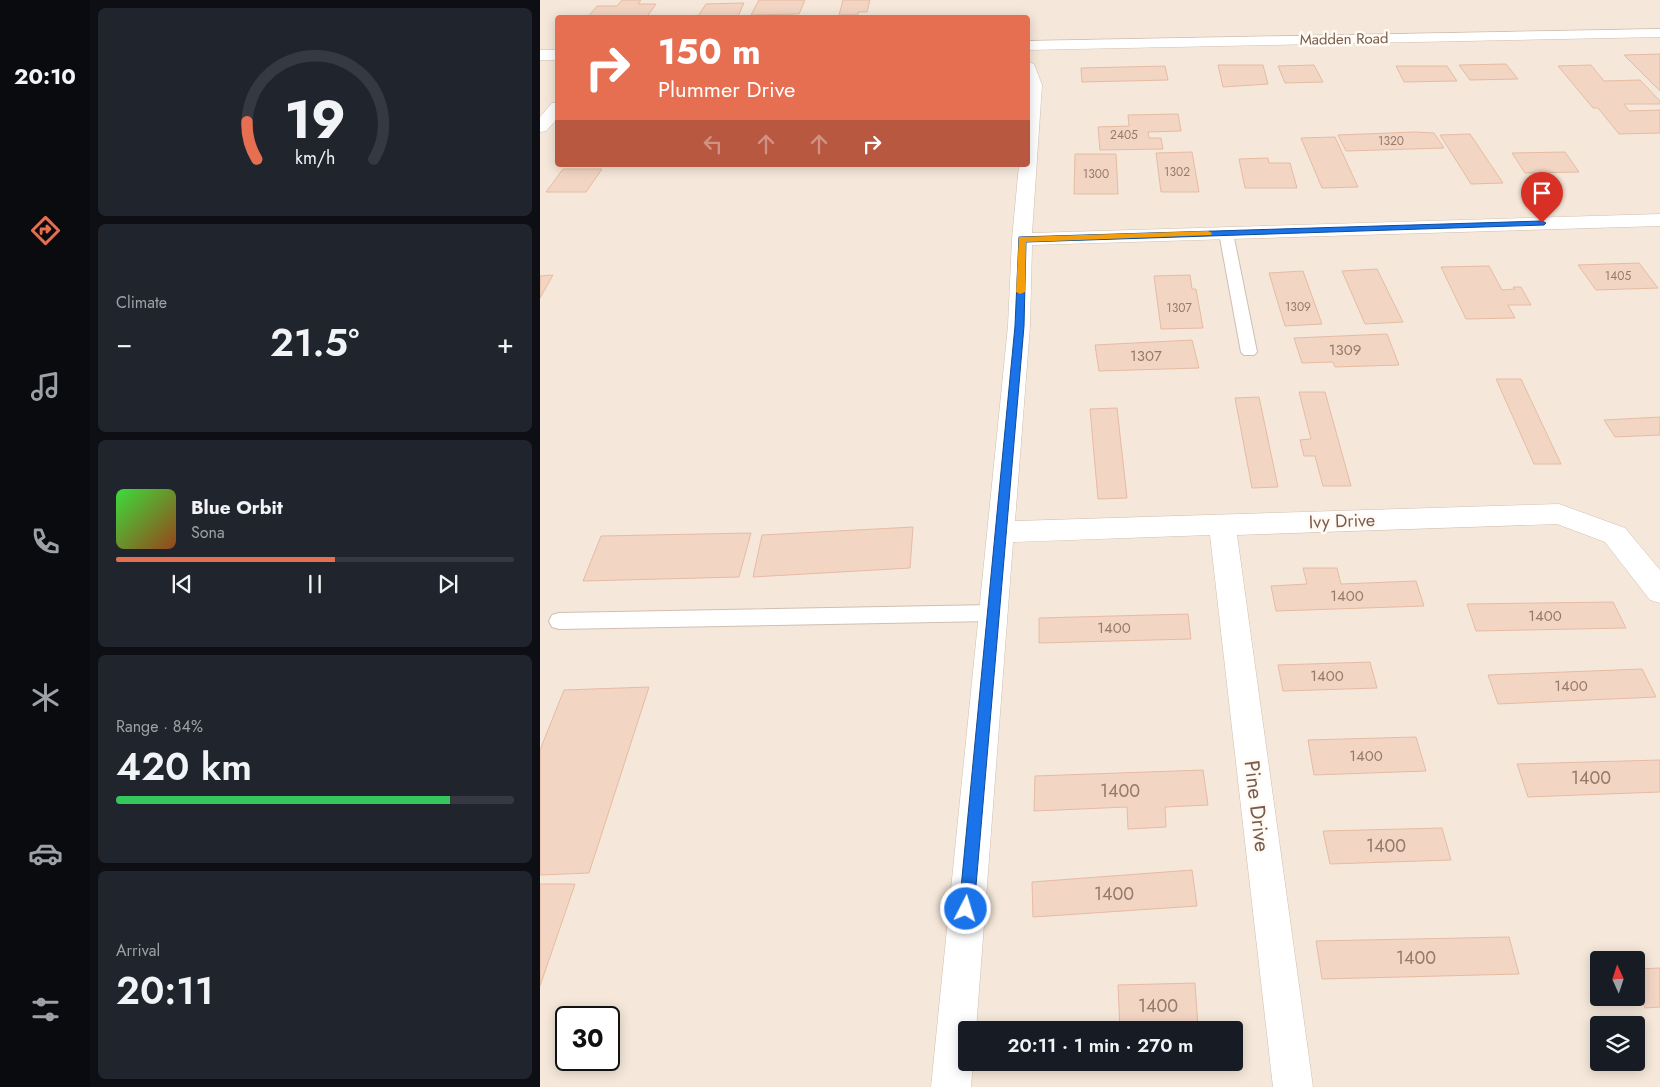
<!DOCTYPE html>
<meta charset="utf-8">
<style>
:root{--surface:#171b24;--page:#20242c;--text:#f1f3f6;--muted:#9ea1a6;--line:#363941;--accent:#e76f51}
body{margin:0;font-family:Jost,sans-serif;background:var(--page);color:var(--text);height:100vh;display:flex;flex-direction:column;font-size:19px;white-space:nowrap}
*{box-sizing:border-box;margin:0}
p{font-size:16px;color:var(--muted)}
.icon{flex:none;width:28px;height:28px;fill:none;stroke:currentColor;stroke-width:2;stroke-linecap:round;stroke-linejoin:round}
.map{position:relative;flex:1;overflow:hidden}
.side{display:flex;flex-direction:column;gap:8px;padding:8px;background:#0d0f14;width:450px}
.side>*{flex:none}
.banner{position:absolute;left:15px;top:15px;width:475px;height:152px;border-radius:5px;box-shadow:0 2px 12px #0003;background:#e76f51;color:#fff;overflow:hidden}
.needle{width:32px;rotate:357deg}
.tools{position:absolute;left:1050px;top:951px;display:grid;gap:10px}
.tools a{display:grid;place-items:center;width:55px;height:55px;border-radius:5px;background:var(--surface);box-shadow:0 2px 12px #0003;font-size:25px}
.speed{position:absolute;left:15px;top:1006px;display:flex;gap:10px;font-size:25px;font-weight:700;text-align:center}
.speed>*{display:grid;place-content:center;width:65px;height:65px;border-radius:50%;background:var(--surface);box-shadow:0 2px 12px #0003;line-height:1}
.speed .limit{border:2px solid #111;border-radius:8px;background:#fff;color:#111}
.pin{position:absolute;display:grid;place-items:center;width:42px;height:42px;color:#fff;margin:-51px -21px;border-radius:50% 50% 50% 0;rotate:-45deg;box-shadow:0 0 5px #0007}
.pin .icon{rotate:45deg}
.me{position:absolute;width:55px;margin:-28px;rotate:5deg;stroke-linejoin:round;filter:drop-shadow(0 0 4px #0008)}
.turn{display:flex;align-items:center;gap:18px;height:105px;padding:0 20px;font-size:22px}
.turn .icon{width:65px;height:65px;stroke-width:2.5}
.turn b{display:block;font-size:35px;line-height:42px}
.lanes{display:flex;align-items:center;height:48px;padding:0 20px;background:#0003;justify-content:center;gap:25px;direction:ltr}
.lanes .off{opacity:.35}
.big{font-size:38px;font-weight:600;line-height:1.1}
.side .widget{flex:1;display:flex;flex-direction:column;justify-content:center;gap:8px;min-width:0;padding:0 18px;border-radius:8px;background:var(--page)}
.side .dial{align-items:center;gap:0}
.dial svg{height:130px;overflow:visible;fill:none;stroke:var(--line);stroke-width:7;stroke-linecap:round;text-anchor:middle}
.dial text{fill:var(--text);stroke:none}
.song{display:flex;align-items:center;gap:15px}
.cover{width:60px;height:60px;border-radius:8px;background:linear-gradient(135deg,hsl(120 70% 55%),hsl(20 70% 35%))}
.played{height:5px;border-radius:2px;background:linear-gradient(90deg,var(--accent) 55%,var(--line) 55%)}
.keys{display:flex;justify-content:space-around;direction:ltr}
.heat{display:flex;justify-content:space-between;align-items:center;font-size:28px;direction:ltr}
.charge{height:8px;border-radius:4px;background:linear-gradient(90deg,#34c759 84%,var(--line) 0)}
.trip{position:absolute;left:418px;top:1021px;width:285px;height:50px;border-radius:5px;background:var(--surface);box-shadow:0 2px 12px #0003;font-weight:600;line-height:50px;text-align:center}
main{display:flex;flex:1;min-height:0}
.tabs{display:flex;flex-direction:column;width:90px;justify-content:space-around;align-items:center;background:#090b0e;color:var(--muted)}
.tabs .icon{width:35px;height:35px}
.tabs .active{color:var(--accent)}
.tabs b{font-size:22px;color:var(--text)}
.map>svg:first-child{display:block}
.residential{fill:#f5e8da;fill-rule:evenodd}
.building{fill:#f3d5c3;stroke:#e6bba3}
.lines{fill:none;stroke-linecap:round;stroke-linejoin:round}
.service-casing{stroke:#d1beb0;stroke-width:2}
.minor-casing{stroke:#d1beb0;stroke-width:1}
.tertiary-casing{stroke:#d1beb0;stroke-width:1}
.service{fill:#fff;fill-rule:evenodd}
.minor{fill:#fff;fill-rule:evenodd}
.tertiary{fill:#fff;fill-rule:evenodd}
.route{fill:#1a73e8;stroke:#114b97}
.slow{fill:#f59e0b}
.labels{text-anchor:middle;stroke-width:5;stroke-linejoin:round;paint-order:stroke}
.far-number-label{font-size:12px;fill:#987a6a}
.far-street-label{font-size:15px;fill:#7a5c4d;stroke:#fffaf3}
.number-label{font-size:15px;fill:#987a6a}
.street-label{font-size:18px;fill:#7a5c4d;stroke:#fffaf3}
.near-number-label{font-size:18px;fill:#987a6a}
.near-street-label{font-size:21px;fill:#7a5c4d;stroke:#fffaf3}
</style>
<main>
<nav class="tabs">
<b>20:10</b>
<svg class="icon active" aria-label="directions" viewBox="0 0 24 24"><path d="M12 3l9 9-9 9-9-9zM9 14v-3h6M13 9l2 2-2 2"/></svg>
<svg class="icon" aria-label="music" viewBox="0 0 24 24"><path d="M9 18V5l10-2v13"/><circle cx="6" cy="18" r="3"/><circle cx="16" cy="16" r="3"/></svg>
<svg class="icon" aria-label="phone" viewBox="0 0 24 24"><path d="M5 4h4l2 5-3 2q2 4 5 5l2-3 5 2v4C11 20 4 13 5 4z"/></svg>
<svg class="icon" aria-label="climate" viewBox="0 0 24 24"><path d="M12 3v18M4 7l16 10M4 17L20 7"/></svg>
<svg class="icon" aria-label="car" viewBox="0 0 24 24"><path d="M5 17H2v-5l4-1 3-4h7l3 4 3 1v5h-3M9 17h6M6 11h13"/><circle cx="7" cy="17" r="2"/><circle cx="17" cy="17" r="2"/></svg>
<svg class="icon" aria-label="filters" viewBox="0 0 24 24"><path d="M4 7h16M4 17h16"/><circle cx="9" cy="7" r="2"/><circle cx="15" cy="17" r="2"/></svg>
</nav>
<section class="side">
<div class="widget dial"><svg viewBox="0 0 100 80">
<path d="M14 69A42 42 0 1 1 86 69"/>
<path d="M14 69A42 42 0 0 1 8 46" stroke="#e76f51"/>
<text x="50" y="56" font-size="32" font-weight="700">19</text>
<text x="50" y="72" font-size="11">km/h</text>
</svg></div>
<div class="widget"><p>Climate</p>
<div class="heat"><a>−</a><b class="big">21.5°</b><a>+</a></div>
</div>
<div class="widget">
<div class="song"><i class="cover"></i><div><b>Blue Orbit</b><p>Sona</p></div></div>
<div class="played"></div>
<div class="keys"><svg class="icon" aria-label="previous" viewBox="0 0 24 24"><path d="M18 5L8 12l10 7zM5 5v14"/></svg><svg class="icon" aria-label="pause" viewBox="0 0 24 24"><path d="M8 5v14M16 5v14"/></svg><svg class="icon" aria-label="next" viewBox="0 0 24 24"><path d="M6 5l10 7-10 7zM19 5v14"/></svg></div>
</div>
<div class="widget"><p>Range · 84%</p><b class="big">420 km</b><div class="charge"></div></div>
<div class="widget"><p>Arrival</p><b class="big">20:11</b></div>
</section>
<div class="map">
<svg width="1120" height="1087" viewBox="0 0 1120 1087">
<rect width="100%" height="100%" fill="#fdf6ec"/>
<!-- residential -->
<path class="residential" d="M0 0H1120V1087H0ZM18 18H488V165H18ZM1059 960H1096V998H1059ZM26 1018H69V1060H26ZM1059 1025H1096V1062H1059ZM426 1030H694V1062H426Z"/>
<!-- building -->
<g class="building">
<polygon points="82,0 101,0 98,4 116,4 106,18 47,18 57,6 77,6"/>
<polygon points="219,0 265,0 259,14 211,15"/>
<polygon points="303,0 330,0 327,12 318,12 318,15 299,15"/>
<polygon points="204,3 198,16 158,16 166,4"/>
<polygon points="1120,54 1120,91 1084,55"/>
<polygon points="966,64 978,79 930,80 919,65"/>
<polygon points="678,65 723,65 728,84 683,87"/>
<polygon points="774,65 783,82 745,83 738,66"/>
<polygon points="1051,65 1064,81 1100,80 1120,101 1120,104 1084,104 1089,111 1120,110 1120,133 1079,134 1058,108 1053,108 1018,66"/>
<polygon points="625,66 628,80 542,82 541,68"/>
<polygon points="856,66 907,66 917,81 864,82"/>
<polygon points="638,114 641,131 608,132 609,138 621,138 623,149 560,150 558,127 589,126 588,115"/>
<polygon points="875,132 894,133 904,148 806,151 798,135"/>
<polygon points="930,134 963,183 931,184 900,135"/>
<polygon points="795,137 818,187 782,188 761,138"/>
<polygon points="652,152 659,192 621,192 616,153"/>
<polygon points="1025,152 1039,172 985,173 972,153"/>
<polygon points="535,154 576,154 578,194 534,194"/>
<polygon points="728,158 729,163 750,163 757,188 705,188 699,159"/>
<polygon points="23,169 62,169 46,192 6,192"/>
<polygon points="1099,263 1118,288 1056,290 1038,265"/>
<polygon points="949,266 962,290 975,289 973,287 981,287 991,305 968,305 975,318 926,319 901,267"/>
<polygon points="837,269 863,322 825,324 802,271"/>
<polygon points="763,271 782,324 745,326 729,273"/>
<polygon points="13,275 0,298 0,276"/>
<polygon points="650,275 652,289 656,289 663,328 621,329 614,276"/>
<polygon points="847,334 859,365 795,367 793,362 762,363 754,338"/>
<polygon points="652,340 659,368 559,371 555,345"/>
<polygon points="956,379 981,379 1021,464 994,464"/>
<polygon points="759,392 785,392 811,486 783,486 775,456 764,456 760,440 771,439"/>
<polygon points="719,397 738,487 712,488 695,398"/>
<polygon points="577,408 587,498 558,499 550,409"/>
<polygon points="1120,417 1120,435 1075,437 1064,420"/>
<polygon points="373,527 370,568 213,577 222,535"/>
<polygon points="211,533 199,577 43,581 61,536"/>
<polygon points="763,568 797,568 801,584 876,581 884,606 736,611 731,586 767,584"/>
<polygon points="1073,602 1086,628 936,631 927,604"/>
<polygon points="648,614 651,639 499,643 499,618"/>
<polygon points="830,662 837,688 743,691 738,665"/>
<polygon points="1102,669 1116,697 958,704 948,675"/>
<polygon points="109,687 49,873 0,875 0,750 24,690"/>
<polygon points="876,737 886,771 774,775 768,740"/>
<polygon points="1120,760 1120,792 988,797 977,764"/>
<polygon points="663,770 668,805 625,807 626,827 588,829 587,807 494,811 495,776"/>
<polygon points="902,828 911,860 790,864 783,831"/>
<polygon points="652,870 657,906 493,917 492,882"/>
<polygon points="0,884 35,884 0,986"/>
<polygon points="969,937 979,974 782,979 776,941"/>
<polygon points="1120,968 1120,1007 1105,1008 1096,984 1096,969"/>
<polygon points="655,983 658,1027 580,1030 578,985"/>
</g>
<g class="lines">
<defs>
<g id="service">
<polygon points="686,229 693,233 717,352 714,355 704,355 701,352 679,233"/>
<polygon points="452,605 459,607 462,613 459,619 452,621 19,629 12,627 9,621 12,615 19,613"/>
</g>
<g id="minor">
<polygon points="488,62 494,64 502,85 492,233 1120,214 1120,226 492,245 490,326 475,521 1019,504 1085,528 1120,570 1120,603 1110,600 1065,542 1017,524 697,535 773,1087 733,1087 670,535 473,542 436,1030 426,1030 426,1062 433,1062 431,1087 391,1087 468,326 472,239 479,165 488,165"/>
<polygon points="18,102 18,118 6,131 0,132 0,117 12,103"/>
</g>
<g id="tertiary">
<polygon points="1120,29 1120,37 488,50 488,41"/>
<rect x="0" y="50" width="18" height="10"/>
</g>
</defs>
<!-- service casing -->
<use href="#service" class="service-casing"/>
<!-- minor casing -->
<use href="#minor" class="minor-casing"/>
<!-- tertiary casing -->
<use href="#tertiary" class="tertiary-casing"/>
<!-- service -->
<use href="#service" class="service"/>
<!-- minor -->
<use href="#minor" class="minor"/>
<!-- tertiary -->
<use href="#tertiary" class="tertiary"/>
</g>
<!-- route -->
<polygon class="route" points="1002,221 1006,223 1004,225 486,242 484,326 434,909 432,915 426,917 421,915 419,909 475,326 479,237"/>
<!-- slow -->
<polygon class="slow" points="668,231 672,233 671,235 486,242 485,292 480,294 476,292 479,237"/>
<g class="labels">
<!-- far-number labels -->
<g class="far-number-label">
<text x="584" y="139">2405</text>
<text x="851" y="145">1320</text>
<text x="637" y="176">1302</text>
<text x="556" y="178">1300</text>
<text x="1078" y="280">1405</text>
<text x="758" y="311">1309</text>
<text x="639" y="312">1307</text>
</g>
<!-- far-street labels -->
<g class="far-street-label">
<text transform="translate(804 39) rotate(-1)" y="5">Madden Road</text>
</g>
<!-- number labels -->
<g class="number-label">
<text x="805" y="355">1309</text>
<text x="606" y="361">1307</text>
<text x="807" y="601">1400</text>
<text x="1005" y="621">1400</text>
<text x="574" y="633">1400</text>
<text x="787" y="681">1400</text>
<text x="1031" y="691">1400</text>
<text x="826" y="761">1400</text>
</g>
<!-- street labels -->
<g class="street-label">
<text transform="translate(802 521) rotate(-2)" y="6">Ivy Drive</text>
</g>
<!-- near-number labels -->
<g class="near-number-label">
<text x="1051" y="784">1400</text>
<text x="580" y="797">1400</text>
<text x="846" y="852">1400</text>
<text x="574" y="900">1400</text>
<text x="876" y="964">1400</text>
<text x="618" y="1012">1400</text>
</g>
<!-- near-street labels -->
<g class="near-street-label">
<text transform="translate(717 806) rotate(83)" y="7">Pine Drive</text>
</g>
</g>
</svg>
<div class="tools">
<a><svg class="needle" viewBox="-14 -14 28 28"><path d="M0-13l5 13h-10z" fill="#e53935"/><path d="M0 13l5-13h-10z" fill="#9ea1a6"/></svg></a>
<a><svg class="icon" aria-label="layers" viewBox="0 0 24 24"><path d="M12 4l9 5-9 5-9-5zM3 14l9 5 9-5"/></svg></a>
</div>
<div class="speed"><div class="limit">30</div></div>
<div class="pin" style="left:1002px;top:223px;background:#d93025"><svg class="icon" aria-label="arrive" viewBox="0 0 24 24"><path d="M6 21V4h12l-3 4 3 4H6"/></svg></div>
<svg class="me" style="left:426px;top:909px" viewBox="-20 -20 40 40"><circle r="17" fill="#1a73e8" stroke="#fff" stroke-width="3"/><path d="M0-11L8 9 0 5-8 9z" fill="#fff"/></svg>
<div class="trip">20:11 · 1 min · 270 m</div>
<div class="banner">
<div class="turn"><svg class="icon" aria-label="right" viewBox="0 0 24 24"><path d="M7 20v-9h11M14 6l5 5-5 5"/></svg><div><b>150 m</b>Plummer Drive</div></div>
<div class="lanes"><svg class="icon off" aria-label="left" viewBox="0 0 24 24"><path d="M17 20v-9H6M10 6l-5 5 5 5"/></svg><svg class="icon off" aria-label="ahead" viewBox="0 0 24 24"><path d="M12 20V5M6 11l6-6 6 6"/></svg><svg class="icon off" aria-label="ahead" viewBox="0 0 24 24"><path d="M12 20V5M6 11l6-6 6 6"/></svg><svg class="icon" aria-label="right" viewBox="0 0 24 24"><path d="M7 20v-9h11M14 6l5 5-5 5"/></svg></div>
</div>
</div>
</main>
